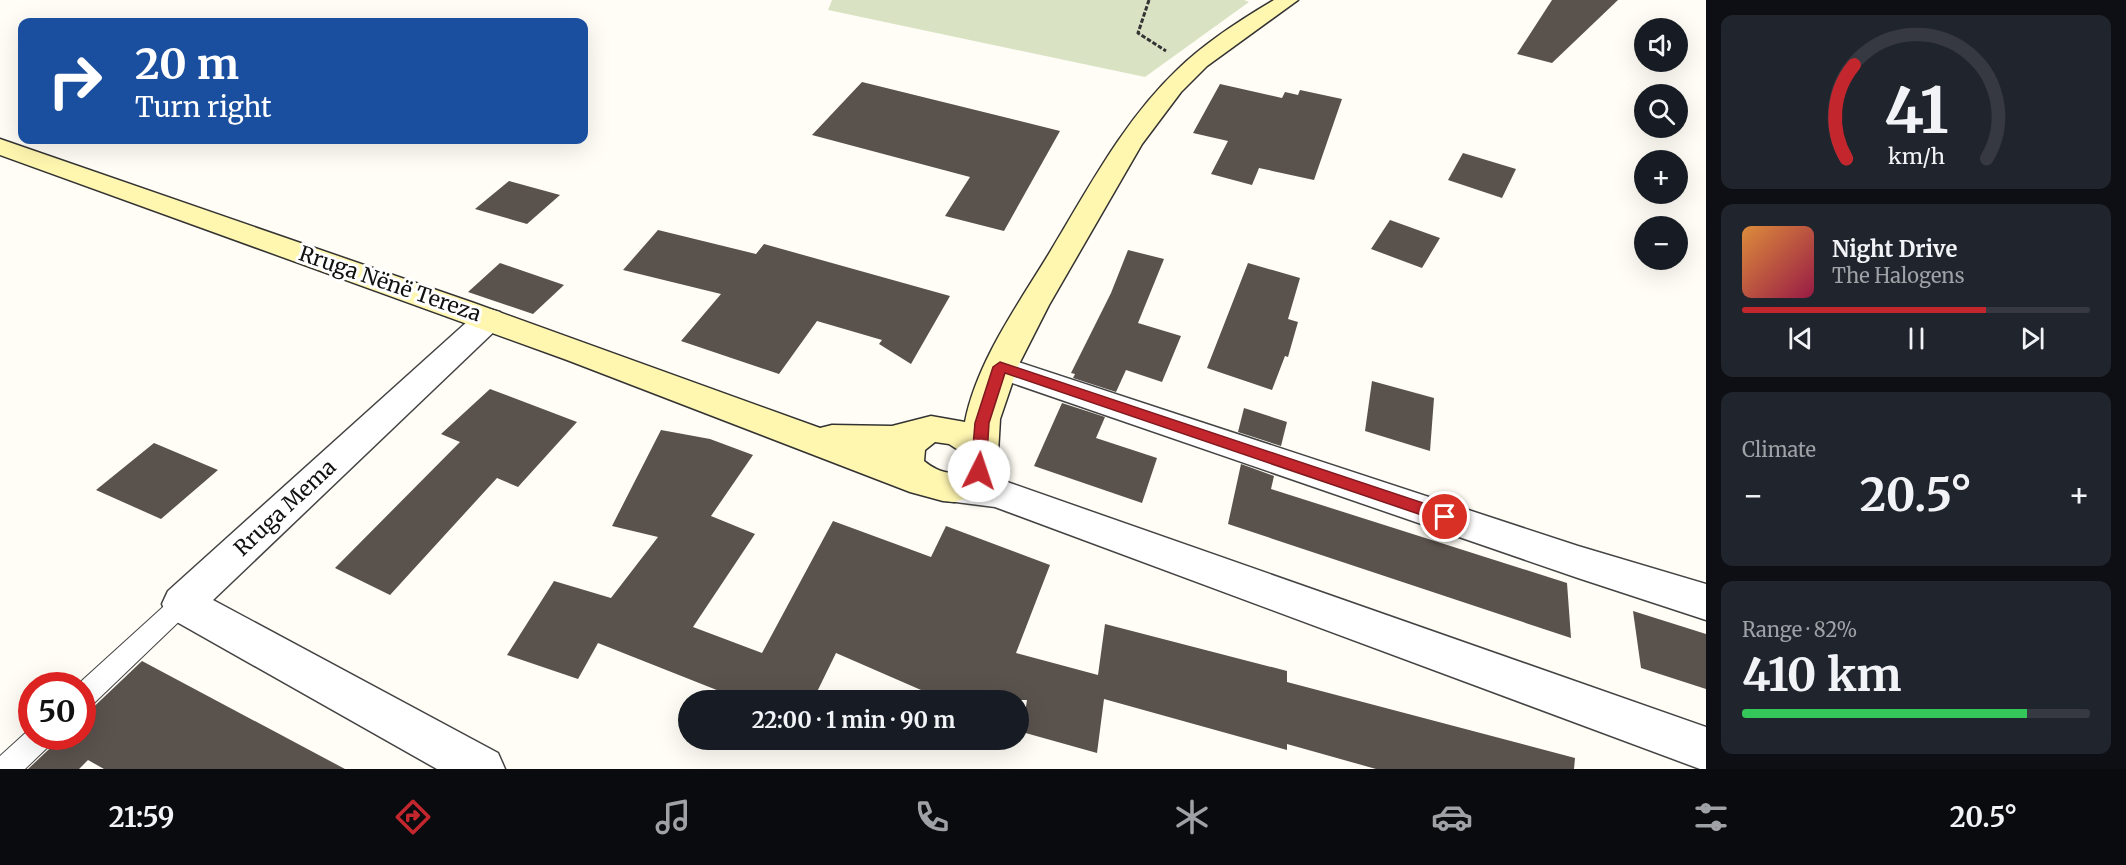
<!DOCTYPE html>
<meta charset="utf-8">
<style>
:root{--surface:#171b24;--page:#20242c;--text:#f1f3f6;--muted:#9ea1a6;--line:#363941;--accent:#c4262e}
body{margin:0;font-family:Merriweather,serif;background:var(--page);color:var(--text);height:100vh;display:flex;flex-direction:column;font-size:22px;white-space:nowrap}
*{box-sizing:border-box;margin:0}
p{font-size:20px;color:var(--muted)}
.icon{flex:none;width:33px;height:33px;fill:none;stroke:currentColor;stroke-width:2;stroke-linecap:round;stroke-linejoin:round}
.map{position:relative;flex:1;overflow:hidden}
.panel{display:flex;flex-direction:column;gap:15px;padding:15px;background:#0d0f14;width:420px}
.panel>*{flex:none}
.hud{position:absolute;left:18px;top:18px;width:570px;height:126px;border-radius:12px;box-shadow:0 6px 24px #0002;background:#1a4fa0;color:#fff;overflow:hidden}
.tools{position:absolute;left:1634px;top:18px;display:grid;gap:12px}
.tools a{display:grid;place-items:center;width:54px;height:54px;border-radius:50%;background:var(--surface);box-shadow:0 6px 24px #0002;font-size:30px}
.speed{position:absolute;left:18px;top:672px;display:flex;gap:12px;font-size:30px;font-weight:700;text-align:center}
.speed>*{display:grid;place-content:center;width:78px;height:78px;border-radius:50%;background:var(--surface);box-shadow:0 6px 24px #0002;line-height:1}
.speed .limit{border:9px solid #d22;background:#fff;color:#111}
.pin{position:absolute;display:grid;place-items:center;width:51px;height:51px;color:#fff;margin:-26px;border:3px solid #fff;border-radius:50%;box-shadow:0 2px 6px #0007}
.me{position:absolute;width:66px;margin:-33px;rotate:4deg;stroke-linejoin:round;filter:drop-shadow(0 0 4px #0008)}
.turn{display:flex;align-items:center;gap:21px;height:126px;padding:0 18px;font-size:27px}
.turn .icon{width:78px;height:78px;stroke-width:2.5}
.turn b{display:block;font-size:42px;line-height:51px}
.big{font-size:45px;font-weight:700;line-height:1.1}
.panel .card{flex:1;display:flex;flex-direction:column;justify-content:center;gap:9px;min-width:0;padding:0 21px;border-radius:12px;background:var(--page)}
.panel .dial{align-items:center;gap:0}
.dial svg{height:156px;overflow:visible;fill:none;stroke:var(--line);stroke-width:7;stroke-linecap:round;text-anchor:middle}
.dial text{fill:var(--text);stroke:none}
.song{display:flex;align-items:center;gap:18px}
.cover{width:72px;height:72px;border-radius:9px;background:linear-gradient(135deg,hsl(30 70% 55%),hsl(340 70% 35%))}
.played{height:6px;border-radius:3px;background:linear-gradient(90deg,var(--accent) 70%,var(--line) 70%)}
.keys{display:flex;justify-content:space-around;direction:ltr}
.heat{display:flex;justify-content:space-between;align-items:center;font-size:33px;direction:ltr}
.charge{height:9px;border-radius:4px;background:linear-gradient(90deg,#34c759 82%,var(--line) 0)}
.trip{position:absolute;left:678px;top:690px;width:351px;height:60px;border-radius:30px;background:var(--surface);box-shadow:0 6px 24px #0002;font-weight:700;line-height:60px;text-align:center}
.menu{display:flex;height:96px;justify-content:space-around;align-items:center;background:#090b0e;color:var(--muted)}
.menu .icon{width:42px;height:42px}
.menu .active{color:var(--accent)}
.menu b{font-size:27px;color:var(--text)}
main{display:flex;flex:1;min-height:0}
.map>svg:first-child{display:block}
.cemetery{fill:#d9e3c4}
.building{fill:#5a524d}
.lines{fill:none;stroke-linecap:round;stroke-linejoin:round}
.service-casing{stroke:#444;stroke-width:2}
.minor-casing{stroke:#444;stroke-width:3}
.tertiary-casing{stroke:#444;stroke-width:3}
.secondary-casing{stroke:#333;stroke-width:3}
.path{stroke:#333;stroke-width:3;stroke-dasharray:4.5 2;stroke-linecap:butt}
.service{fill:#fff;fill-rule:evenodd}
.minor{fill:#fff;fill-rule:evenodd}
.tertiary{fill:#fff;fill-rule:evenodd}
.secondary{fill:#fff6b0;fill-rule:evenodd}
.route{fill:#c4262e;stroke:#7f191e;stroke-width:1.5}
.labels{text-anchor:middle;stroke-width:6;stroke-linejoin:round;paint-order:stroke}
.street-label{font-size:21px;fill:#111;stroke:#fff}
</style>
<main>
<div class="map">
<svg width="1706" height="769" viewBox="0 0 1706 769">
<rect width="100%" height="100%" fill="#fffdf5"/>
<!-- cemetery -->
<polygon class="cemetery" points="832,0 1244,0 1249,2 1145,77 828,10"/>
<!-- building -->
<g class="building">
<polygon points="1552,0 1618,0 1552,63 1517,54"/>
<polygon points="862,82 1060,131 1004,231 945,216 970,177 812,135"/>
<polygon points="1220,84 1282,98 1285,92 1298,95 1300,90 1342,99 1314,180 1259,168 1252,185 1211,174 1228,141 1193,133"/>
<polygon points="1463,153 1516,169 1502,198 1448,180"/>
<polygon points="509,181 560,195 527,224 475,209"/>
<polygon points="1390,220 1440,238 1422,268 1371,249"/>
<polygon points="658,230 756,254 764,244 950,296 911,364 879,344 882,340 817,321 779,374 681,341 721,294 623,270"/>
<polygon points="1128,250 1164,259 1138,323 1181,336 1162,382 1126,370 1116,392 1073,378 1075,374 1071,373 1111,293"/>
<polygon points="500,263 564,285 533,314 468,292"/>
<polygon points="1248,263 1300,278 1288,319 1298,322 1288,357 1285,356 1272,390 1207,368"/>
<polygon points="1372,381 1434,398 1430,451 1365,431"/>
<polygon points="490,389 577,422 518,487 497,478 390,595 335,568 460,442 441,434"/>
<polygon points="1062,403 1105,417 1096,438 1157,458 1142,503 1034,466"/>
<polygon points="1244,408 1287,422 1281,446 1238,432"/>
<polygon points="661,430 710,439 753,455 711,516 755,534 693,627 762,653 833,521 931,557 946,526 1050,565 1016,653 1098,675 1105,624 1287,671 1287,682 1575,758 1574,769 1376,769 1287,744 1287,750 1104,699 1097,753 1022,732 1027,700 944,700 836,653 813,700 742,700 598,643 578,679 507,655 554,581 611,598 658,537 612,526"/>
<polygon points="154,443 218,470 161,519 96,490"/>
<polygon points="1241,464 1274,476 1271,489 1567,583 1571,638 1228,524"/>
<polygon points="1633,611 1706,634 1706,689 1641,668"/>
<polygon points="142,661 345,769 104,769 88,760 79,769 28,769 63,736 82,736 82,718"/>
</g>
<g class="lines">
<defs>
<g id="service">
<polygon points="182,594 190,597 194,604 190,611 91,706 82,709 82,686 76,686 174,597"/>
<polygon points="32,727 32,736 54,736 50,745 25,769 0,769 0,756"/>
</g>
<g id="minor">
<polygon points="489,309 500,312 504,319 500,326 213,600 498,753 505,769 437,769 168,617 162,604 168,591 478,312"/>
<polygon points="1000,356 1578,546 1706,584 1706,620 1578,578 989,375 984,367 989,359"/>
</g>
<polygon id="tertiary" points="948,473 997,478 1010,483 1706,727 1706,769 1700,769 995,507 948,501 935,497 930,487 935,477"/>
<path id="secondary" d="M1274 0H1298L1207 66 1181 92 1142 144 1049 305 1018 366 1000 419 997 470 985 489 977 495 954 502 943 501 910 492 567 360 0 155V139L474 303 820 428 832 425 892 426 931 416 965 422C977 361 1018 305 1050 252 1088 189 1124 120 1178 69 1206 42 1240 20 1274 0ZM935 442 949 444 963 453C967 483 938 473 924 461L925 450Z"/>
</defs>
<!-- service casing -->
<use href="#service" class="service-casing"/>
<!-- minor casing -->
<use href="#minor" class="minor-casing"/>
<!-- tertiary casing -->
<use href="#tertiary" class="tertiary-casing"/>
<!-- secondary casing -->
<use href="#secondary" class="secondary-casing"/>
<!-- path -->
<polyline class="path" points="1149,0 1138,33 1166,51"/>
<!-- service -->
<use href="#service" class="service"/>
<!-- minor -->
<use href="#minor" class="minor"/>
<!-- tertiary -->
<use href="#tertiary" class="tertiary"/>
<!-- secondary -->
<use href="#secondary" class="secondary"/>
</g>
<!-- route -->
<polygon class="route" points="1000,362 1450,512 1452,517 1450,521 1445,523 1005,373 989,423 986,471 984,475 973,475 971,471 975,423 993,367"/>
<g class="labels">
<!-- street labels -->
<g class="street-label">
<text transform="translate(390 284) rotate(19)" y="7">Rruga Nënë Tereza</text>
<text transform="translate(285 508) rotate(-43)" y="7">Rruga Mema</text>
</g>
</g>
</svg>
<div class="tools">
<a><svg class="icon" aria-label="sound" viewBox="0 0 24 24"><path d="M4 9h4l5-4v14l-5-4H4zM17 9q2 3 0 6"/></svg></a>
<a><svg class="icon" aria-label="search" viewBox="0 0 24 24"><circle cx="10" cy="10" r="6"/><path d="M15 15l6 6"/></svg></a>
<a>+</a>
<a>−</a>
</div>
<div class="speed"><div class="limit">50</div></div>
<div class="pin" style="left:1445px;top:517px;background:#d93025"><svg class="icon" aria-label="arrive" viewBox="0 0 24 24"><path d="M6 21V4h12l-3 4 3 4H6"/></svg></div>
<svg class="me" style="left:979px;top:471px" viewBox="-20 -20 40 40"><circle r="19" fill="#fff"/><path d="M0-13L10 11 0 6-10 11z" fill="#c4262e"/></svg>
<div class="trip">22:00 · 1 min · 90 m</div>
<div class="hud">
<div class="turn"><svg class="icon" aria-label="right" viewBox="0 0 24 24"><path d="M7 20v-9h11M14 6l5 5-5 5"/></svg><div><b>20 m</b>Turn right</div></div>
</div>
</div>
<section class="panel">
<div class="card dial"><svg viewBox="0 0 100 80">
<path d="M14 69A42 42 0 1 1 86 69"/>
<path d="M14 69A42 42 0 0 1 18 21" stroke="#c4262e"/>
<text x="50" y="56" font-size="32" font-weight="700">41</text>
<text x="50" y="72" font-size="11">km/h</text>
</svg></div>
<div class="card">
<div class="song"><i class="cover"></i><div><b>Night Drive</b><p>The Halogens</p></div></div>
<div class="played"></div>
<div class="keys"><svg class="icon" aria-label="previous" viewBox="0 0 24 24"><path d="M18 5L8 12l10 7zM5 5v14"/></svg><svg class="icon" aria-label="pause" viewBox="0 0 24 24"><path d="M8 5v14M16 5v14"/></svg><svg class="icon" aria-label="next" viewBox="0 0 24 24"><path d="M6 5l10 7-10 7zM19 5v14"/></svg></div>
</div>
<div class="card"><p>Climate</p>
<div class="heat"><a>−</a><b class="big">20.5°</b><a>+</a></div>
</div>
<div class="card"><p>Range · 82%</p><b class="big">410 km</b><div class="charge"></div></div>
</section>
</main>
<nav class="menu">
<b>21:59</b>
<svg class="icon active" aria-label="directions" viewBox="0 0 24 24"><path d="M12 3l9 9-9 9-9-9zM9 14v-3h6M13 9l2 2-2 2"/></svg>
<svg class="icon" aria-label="music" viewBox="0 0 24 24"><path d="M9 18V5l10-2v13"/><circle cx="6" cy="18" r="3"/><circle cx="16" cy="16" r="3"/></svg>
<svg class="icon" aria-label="phone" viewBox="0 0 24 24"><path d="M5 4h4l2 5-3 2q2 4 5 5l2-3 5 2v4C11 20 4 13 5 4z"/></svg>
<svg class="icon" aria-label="climate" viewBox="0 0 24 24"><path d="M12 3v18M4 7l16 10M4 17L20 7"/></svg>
<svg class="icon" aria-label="car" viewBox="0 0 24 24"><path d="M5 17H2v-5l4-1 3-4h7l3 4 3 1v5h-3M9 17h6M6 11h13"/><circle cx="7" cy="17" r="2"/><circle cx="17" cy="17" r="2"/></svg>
<svg class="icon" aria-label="filters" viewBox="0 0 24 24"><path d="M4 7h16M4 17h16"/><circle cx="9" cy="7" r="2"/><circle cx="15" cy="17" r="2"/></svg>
<b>20.5°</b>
</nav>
